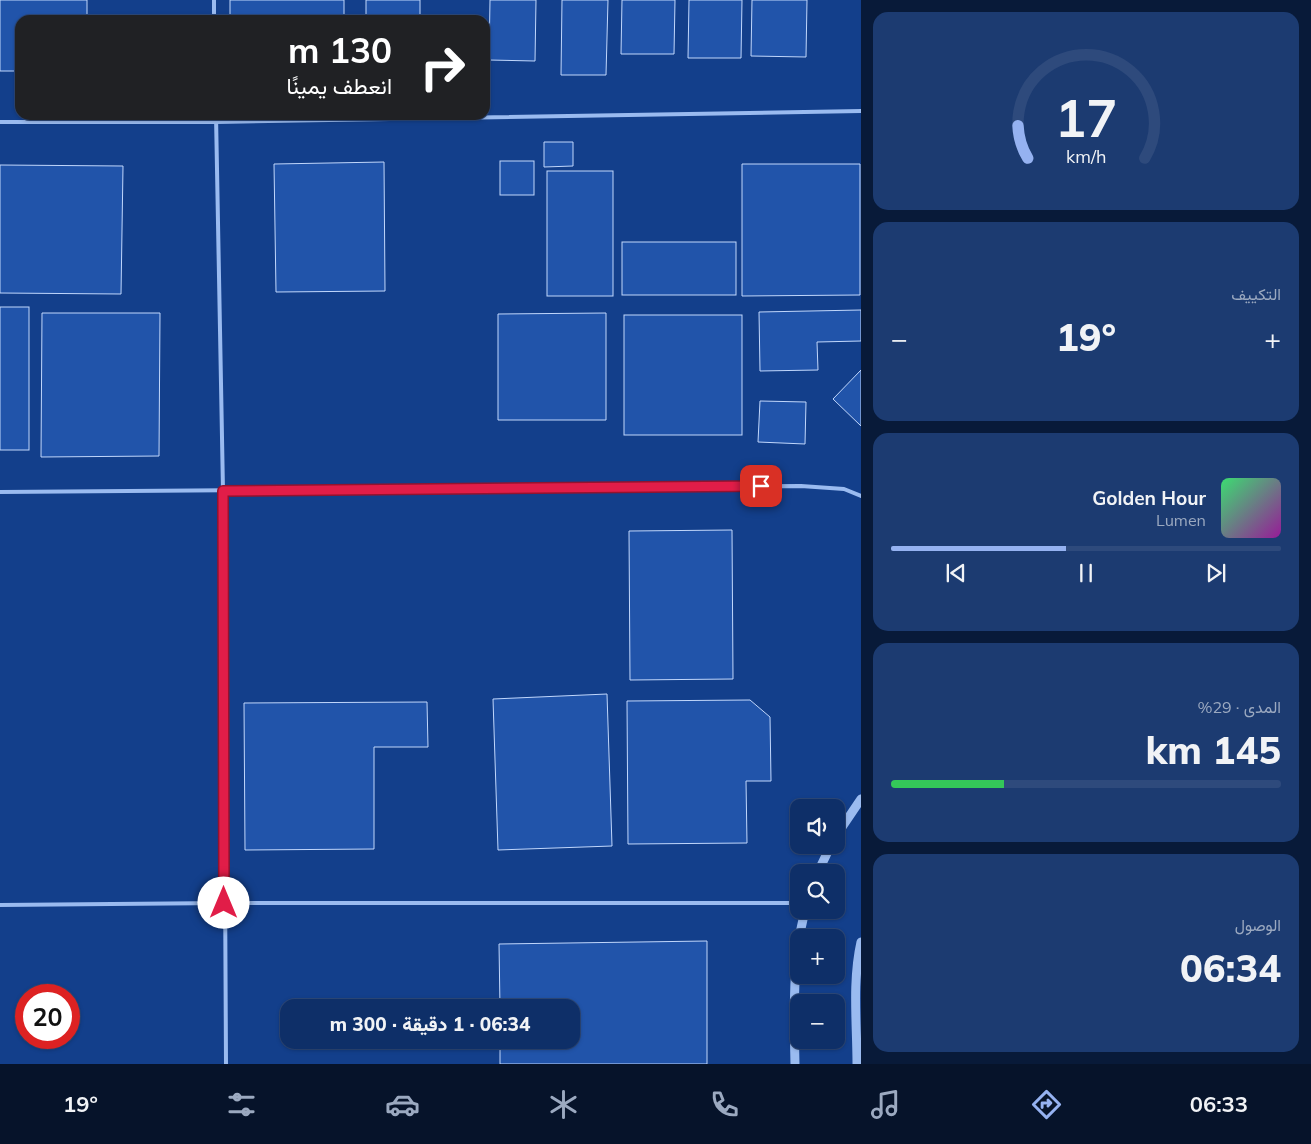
<!DOCTYPE html>
<html lang="ar">
<meta charset="utf-8">
<style>
:root{--surface:#0e2f68;--page:#1c3b71;--text:#f1f3f6;--muted:#9ba9c0;--line:#2e4a7c;--accent:#95b2f1}
body{margin:0;font-family:Mulish,Vazirmatn,sans-serif;background:var(--page);color:var(--text);direction:rtl;height:100vh;display:flex;flex-direction:column;font-size:19px;white-space:nowrap}
*{box-sizing:border-box;margin:0}
p{font-size:16px;color:var(--muted)}
.icon{flex:none;width:28px;height:28px;fill:none;stroke:currentColor;stroke-width:2;stroke-linecap:round;stroke-linejoin:round}
.map{position:relative;flex:1;overflow:hidden;direction:ltr}
.drawer{display:flex;flex-direction:column;gap:12px;padding:12px;background:#081a39;width:450px}
.drawer>*{flex:none}
.guide{position:absolute;left:15px;top:15px;width:475px;height:105px;border-radius:15px;box-shadow:0 1px 4px #0004,0 0 0 1px var(--line);direction:rtl;background:#202124;color:#fff;overflow:hidden}
.controls{position:absolute;left:790px;top:799px;display:grid;gap:10px}
.controls a{display:grid;place-items:center;width:55px;height:55px;border-radius:10px;background:var(--surface);box-shadow:0 1px 4px #0004,0 0 0 1px var(--line);font-size:25px}
.speed{position:absolute;left:15px;top:984px;display:flex;gap:10px;font-size:25px;font-weight:700;text-align:center}
.speed>*{display:grid;place-content:center;width:65px;height:65px;border-radius:50%;background:var(--surface);box-shadow:0 1px 4px #0004,0 0 0 1px var(--line);line-height:1}
.speed .limit{border:8px solid #d22;background:#fff;color:#111}
.pin{position:absolute;display:grid;place-items:center;width:42px;height:42px;color:#fff;margin:-21px;border-radius:10px;box-shadow:0 2px 8px #0006}
.me{position:absolute;width:55px;margin:-28px;rotate:0deg;stroke-linejoin:round;filter:drop-shadow(0 0 4px #0008)}
.turn{display:flex;align-items:center;gap:18px;height:105px;padding:0 15px;font-size:22px}
.turn .icon{width:65px;height:65px;stroke-width:2.5}
.turn b{display:block;font-size:35px;line-height:42px}
.big{font-size:38px;font-weight:800;line-height:1.1}
.drawer .card{flex:1;display:flex;flex-direction:column;justify-content:center;gap:8px;min-width:0;padding:0 18px;border-radius:15px;background:var(--page)}
.drawer .dial{align-items:center;gap:0}
.dial svg{height:130px;overflow:visible;fill:none;stroke:var(--line);stroke-width:7;stroke-linecap:round;text-anchor:middle}
.dial text{fill:var(--text);stroke:none}
.song{display:flex;align-items:center;gap:15px}
.cover{width:60px;height:60px;border-radius:8px;background:linear-gradient(135deg,hsl(140 70% 55%),hsl(300 70% 35%))}
.played{height:5px;border-radius:2px;background:linear-gradient(90deg,var(--accent) 45%,var(--line) 45%)}
.keys{display:flex;justify-content:space-around;direction:ltr}
.heat{display:flex;justify-content:space-between;align-items:center;font-size:28px;direction:ltr}
.charge{height:8px;border-radius:4px;background:linear-gradient(90deg,#34c759 29%,var(--line) 0)}
.trip{position:absolute;left:280px;top:999px;width:300px;height:50px;border-radius:15px;background:var(--surface);box-shadow:0 1px 4px #0004,0 0 0 1px var(--line);font-weight:800;line-height:50px;text-align:center;direction:rtl}
.dock{display:flex;height:80px;justify-content:space-around;align-items:center;background:#06132a;color:var(--muted)}
.dock .icon{width:35px;height:35px}
.dock .current{color:var(--accent)}
.dock b{font-size:22px;color:var(--text)}
main{display:flex;flex:1;min-height:0}
.map>svg:first-child{display:block}
.building{fill:#2154aa;stroke:#c1d7fc}
.lines{fill:none;stroke-linecap:round;stroke-linejoin:round}
.service{stroke:#9abbf0;stroke-width:4}
.tertiary{stroke:#9abbf0;stroke-width:9}
.route-casing{stroke:#92132f;stroke-width:12}
.route{stroke:#e11d48;stroke-width:9}
</style>
<main>
<section class="drawer">
<div class="card dial"><svg viewBox="0 0 100 80">
<path d="M14 69A42 42 0 1 1 86 69"/>
<path d="M14 69A42 42 0 0 1 8 49" stroke="#95b2f1"/>
<text x="50" y="56" font-size="32" font-weight="700">17</text>
<text x="50" y="72" font-size="11">km/h</text>
</svg></div>
<div class="card"><p>التكييف</p>
<div class="heat"><a>−</a><b class="big">19°</b><a>+</a></div>
</div>
<div class="card">
<div class="song"><i class="cover"></i><div><b>Golden Hour</b><p>Lumen</p></div></div>
<div class="played"></div>
<div class="keys"><svg class="icon" aria-label="previous" viewBox="0 0 24 24"><path d="M18 5L8 12l10 7zM5 5v14"/></svg><svg class="icon" aria-label="pause" viewBox="0 0 24 24"><path d="M8 5v14M16 5v14"/></svg><svg class="icon" aria-label="next" viewBox="0 0 24 24"><path d="M6 5l10 7-10 7zM19 5v14"/></svg></div>
</div>
<div class="card"><p>المدى · 29%</p><b class="big">145 km</b><div class="charge"></div></div>
<div class="card"><p>الوصول</p><b class="big">06:34</b></div>
</section>
<div class="map">
<svg width="861" height="1064" viewBox="0 0 861 1064">
<rect width="100%" height="100%" fill="#133f8b"/>
<!-- building -->
<g class="building">
<polygon points="0,0 87,0 87,20 20,20 20,71 0,71"/>
<rect x="230" y="0" width="114" height="20"/>
<rect x="366" y="0" width="54" height="20"/>
<polygon points="490,0 536,0 535,61 489,60"/>
<polygon points="562,0 608,0 606,75 561,75"/>
<polygon points="622,0 675,0 674,54 621,54"/>
<polygon points="689,0 742,0 741,58 688,58"/>
<polygon points="752,0 807,0 806,57 751,56"/>
<polygon points="544,142 573,142 573,166 544,167"/>
<rect x="500" y="161" width="34" height="34"/>
<polygon points="384,162 385,291 276,292 274,164"/>
<polygon points="742,164 860,164 860,295 742,296"/>
<polygon points="0,165 123,166 121,294 0,293"/>
<rect x="547" y="171" width="66" height="125"/>
<rect x="622" y="242" width="114" height="53"/>
<rect x="0" y="307" width="29" height="143"/>
<polygon points="861,310 861,341 817,342 818,370 760,371 759,312"/>
<polygon points="42,313 160,313 159,456 41,457"/>
<polygon points="606,313 606,420 498,420 498,314"/>
<rect x="624" y="315" width="118" height="120"/>
<polygon points="861,370 861,426 833,399"/>
<polygon points="760,401 806,402 805,444 758,442"/>
<polygon points="732,530 733,679 630,680 629,531"/>
<polygon points="607,694 612,846 498,850 493,699"/>
<polygon points="750,700 770,717 771,781 746,781 747,843 628,844 627,701"/>
<polygon points="427,702 428,747 374,747 374,849 245,850 244,703"/>
<polygon points="707,941 707,1064 500,1064 500,1040 571,1040 571,1008 500,1008 499,944"/>
</g>
<g class="lines">
<!-- service -->
<g class="service">
<polyline points="214,0 214,20"/>
<polyline points="216,115 223,491 226,1064"/>
<polyline points="0,122 216,122 861,111"/>
<polyline points="0,492 801,486 844,489 861,496"/>
<polyline points="0,905 224,903 799,903"/>
</g>
<!-- tertiary -->
<g class="tertiary">
<polyline points="836,836 861,799"/>
<polyline points="818,872 831,845"/>
<polyline points="799,938 805,910"/>
<path d="M795 1064C794 1022 793 981 799 939"/>
<path d="M857 1064C857 1024 852 982 861 942"/>
</g>
</g>
<g class="lines">
<defs>
<polyline id="route" points="224,903 223,491 761,486"/>
</defs>
<!-- route casing -->
<use href="#route" class="route-casing"/>
<!-- route -->
<use href="#route" class="route"/>
</g>
</svg>
<div class="controls">
<a><svg class="icon" aria-label="sound" viewBox="0 0 24 24"><path d="M4 9h4l5-4v14l-5-4H4zM17 9q2 3 0 6"/></svg></a>
<a><svg class="icon" aria-label="search" viewBox="0 0 24 24"><circle cx="10" cy="10" r="6"/><path d="M15 15l6 6"/></svg></a>
<a>+</a>
<a>−</a>
</div>
<div class="speed"><div class="limit">20</div></div>
<div class="pin" style="left:761px;top:486px;background:#d93025"><svg class="icon" aria-label="arrive" viewBox="0 0 24 24"><path d="M6 21V4h12l-3 4 3 4H6"/></svg></div>
<svg class="me" style="left:224px;top:903px" viewBox="-20 -20 40 40"><circle r="19" fill="#fff"/><path d="M0-13L10 11 0 6-10 11z" fill="#e11d48"/></svg>
<div class="trip">06:34 · 1 دقيقة · 300 m</div>
<div class="guide">
<div class="turn"><svg class="icon" aria-label="right" viewBox="0 0 24 24"><path d="M7 20v-9h11M14 6l5 5-5 5"/></svg><div><b>130 m</b>انعطف يمينًا</div></div>
</div>
</div>
</main>
<nav class="dock">
<b>06:33</b>
<svg class="icon current" aria-label="directions" viewBox="0 0 24 24"><path d="M12 3l9 9-9 9-9-9zM9 14v-3h6M13 9l2 2-2 2"/></svg>
<svg class="icon" aria-label="music" viewBox="0 0 24 24"><path d="M9 18V5l10-2v13"/><circle cx="6" cy="18" r="3"/><circle cx="16" cy="16" r="3"/></svg>
<svg class="icon" aria-label="phone" viewBox="0 0 24 24"><path d="M5 4h4l2 5-3 2q2 4 5 5l2-3 5 2v4C11 20 4 13 5 4z"/></svg>
<svg class="icon" aria-label="climate" viewBox="0 0 24 24"><path d="M12 3v18M4 7l16 10M4 17L20 7"/></svg>
<svg class="icon" aria-label="car" viewBox="0 0 24 24"><path d="M5 17H2v-5l4-1 3-4h7l3 4 3 1v5h-3M9 17h6M6 11h13"/><circle cx="7" cy="17" r="2"/><circle cx="17" cy="17" r="2"/></svg>
<svg class="icon" aria-label="filters" viewBox="0 0 24 24"><path d="M4 7h16M4 17h16"/><circle cx="9" cy="7" r="2"/><circle cx="15" cy="17" r="2"/></svg>
<b>19°</b>
</nav>
